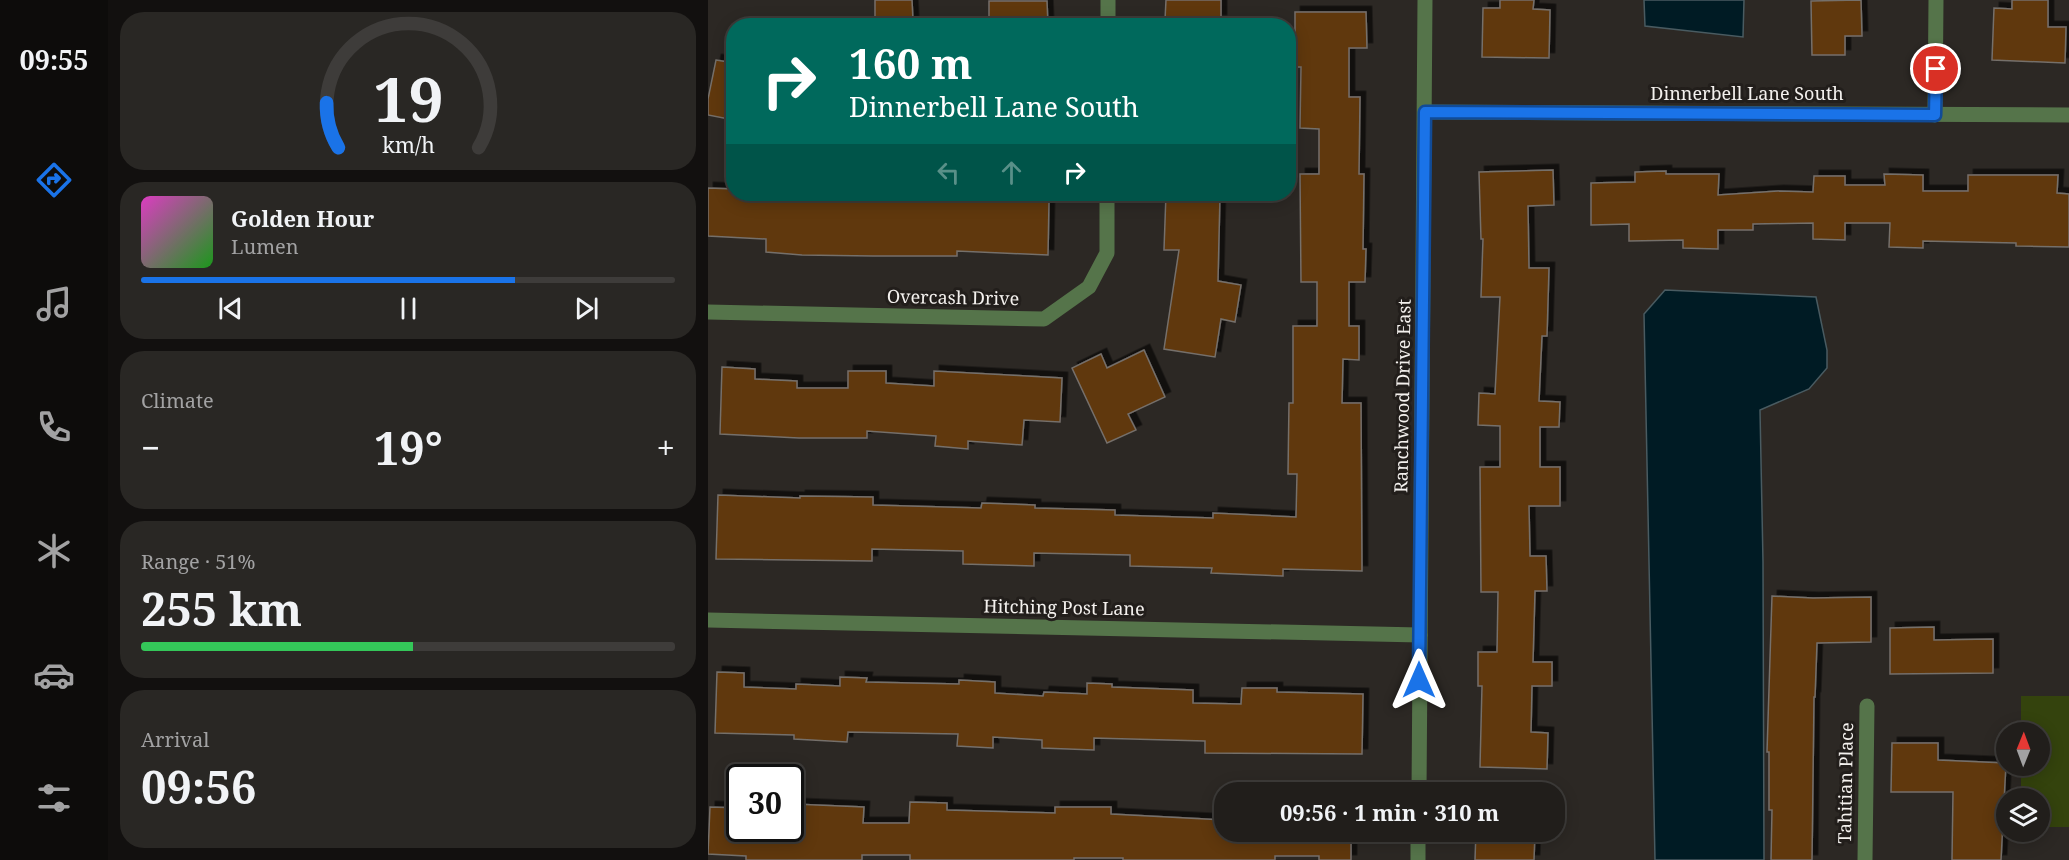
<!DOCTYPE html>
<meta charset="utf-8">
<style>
:root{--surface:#211e1b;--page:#292724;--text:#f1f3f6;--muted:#a2a2a3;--line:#3e3c3a;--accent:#1a73e8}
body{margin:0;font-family:"Noto Serif",serif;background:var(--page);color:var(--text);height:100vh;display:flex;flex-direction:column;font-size:22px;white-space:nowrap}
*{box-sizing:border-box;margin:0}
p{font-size:20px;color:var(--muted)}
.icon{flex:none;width:33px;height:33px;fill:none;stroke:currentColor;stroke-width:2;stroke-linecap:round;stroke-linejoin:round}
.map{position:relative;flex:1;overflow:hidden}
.side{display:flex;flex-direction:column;gap:12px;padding:12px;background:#12100f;width:600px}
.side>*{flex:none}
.banner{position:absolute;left:18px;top:18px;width:570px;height:183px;border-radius:24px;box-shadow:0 3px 15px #0003,0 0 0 2px var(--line);background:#00695c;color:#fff;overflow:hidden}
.needle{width:39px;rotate:1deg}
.fabs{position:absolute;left:1288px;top:722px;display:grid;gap:12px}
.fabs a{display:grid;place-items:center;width:54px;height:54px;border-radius:50%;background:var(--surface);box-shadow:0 3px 15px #0003,0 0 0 2px var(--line);font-size:30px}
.speed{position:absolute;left:18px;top:764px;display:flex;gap:12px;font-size:30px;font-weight:700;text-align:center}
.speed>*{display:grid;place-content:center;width:78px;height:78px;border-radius:50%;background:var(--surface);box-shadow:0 3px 15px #0003,0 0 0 2px var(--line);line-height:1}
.speed .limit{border:3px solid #111;border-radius:9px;background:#fff;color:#111}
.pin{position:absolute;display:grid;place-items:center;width:51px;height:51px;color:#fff;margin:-26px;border:3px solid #fff;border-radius:50%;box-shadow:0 2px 6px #0007}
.me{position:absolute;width:66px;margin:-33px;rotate:0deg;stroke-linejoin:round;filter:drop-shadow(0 0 4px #0008)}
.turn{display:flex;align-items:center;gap:21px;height:126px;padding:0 24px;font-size:27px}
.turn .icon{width:78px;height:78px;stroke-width:2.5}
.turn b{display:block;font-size:42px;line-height:51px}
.lanes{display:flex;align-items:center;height:57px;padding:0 24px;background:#0003;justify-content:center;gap:30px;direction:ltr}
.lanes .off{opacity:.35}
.big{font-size:45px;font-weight:700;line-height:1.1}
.side .card{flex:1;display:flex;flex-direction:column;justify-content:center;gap:9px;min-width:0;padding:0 21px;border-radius:24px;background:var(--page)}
.side .dial{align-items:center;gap:0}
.dial svg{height:156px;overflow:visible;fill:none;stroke:var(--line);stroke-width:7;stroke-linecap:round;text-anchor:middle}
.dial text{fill:var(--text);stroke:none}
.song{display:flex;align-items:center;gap:18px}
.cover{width:72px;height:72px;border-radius:9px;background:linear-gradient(135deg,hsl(310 70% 55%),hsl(120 70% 35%))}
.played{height:6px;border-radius:3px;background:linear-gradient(90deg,var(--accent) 70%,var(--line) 70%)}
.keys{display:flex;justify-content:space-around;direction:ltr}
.heat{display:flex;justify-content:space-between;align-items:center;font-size:33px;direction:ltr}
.charge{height:9px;border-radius:4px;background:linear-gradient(90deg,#34c759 51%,var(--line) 0)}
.trip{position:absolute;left:506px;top:782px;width:351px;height:60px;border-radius:24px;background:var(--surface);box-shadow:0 3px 15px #0003,0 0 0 2px var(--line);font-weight:700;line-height:60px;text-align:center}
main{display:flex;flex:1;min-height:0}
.dock{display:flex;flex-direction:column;width:108px;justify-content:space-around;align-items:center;background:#0d0c0b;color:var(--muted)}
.dock .icon{width:42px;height:42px}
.dock .on{color:var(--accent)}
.dock b{font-size:27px;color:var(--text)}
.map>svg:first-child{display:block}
.green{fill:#34430d}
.water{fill:#001b24;stroke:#495b61;stroke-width:1.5}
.building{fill:#613709;stroke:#756f6b;stroke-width:1.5;filter:url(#shadow)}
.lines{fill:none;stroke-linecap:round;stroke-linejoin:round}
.street{stroke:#55744a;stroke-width:15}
.route-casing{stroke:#114b97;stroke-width:15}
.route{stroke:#1a73e8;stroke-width:10}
.labels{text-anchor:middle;stroke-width:6;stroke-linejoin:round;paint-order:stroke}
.street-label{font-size:18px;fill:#f4f1ee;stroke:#221e1b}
</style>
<main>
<nav class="dock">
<b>09:55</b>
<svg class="icon on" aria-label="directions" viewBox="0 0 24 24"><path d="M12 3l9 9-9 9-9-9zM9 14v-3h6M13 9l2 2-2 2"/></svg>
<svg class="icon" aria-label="music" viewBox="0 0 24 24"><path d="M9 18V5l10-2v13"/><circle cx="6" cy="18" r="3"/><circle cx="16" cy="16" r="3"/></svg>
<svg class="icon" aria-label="phone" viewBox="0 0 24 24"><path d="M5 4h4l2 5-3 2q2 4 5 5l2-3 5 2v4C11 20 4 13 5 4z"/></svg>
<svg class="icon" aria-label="climate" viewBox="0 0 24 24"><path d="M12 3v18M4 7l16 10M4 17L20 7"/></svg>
<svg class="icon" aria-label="car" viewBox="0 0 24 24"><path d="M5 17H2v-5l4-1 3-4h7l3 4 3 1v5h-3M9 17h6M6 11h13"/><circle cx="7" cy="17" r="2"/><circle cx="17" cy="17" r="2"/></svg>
<svg class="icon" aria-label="filters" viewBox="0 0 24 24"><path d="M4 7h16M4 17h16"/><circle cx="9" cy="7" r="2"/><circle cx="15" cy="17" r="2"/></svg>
</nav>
<section class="side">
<div class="card dial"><svg viewBox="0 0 100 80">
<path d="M14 69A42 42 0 1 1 86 69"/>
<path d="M14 69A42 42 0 0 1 8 46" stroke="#1a73e8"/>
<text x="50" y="56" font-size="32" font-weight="700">19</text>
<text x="50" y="72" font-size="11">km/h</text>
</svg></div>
<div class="card">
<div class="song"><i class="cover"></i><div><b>Golden Hour</b><p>Lumen</p></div></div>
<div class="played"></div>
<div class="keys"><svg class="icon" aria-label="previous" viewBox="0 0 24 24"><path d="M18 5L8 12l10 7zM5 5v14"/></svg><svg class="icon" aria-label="pause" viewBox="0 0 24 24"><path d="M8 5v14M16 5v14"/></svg><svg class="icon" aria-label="next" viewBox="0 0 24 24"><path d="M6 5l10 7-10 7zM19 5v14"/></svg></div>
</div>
<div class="card"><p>Climate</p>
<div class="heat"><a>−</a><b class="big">19°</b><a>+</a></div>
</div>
<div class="card"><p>Range · 51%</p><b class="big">255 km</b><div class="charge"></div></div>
<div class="card"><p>Arrival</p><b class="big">09:56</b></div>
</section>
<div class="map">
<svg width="1361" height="860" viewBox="0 0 1361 860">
<defs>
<filter id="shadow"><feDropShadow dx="5.5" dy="-5.5" stdDeviation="0" flood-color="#0009"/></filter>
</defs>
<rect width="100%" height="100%" fill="#2c2824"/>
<!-- green -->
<polygon class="green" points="1313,696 1361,696 1361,827 1332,827 1332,798 1313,798 1313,765 1332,765 1332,732 1313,732"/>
<!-- water -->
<g class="water">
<polygon points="936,0 1036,0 1035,37 937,26"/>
<polygon points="957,290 1108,297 1119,350 1119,368 1101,389 1052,410 1055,562 1056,860 947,860 936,314"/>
</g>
<!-- building -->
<g class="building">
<polygon points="167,0 204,0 205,21 167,22"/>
<polygon points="458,0 513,0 513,20 457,20"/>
<polygon points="792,0 826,0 825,9 842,10 841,58 774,57 775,8 792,8"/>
<polygon points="1153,0 1154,36 1137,36 1137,55 1104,55 1103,1"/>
<polygon points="1304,0 1340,0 1340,27 1358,27 1357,63 1284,60 1286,8 1304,9"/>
<polygon points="281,1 339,1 340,26 281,26"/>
<polygon points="587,12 658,12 659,48 641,48 641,97 652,97 651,174 656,174 655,249 658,249 657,282 641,282 641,326 651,326 651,360 635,359 634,403 653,403 654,571 575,569 575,576 503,573 504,568 422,566 422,555 326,553 326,566 255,564 255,551 164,549 164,561 8,559 10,495 92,498 92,496 165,497 165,505 273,508 274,503 327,505 327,508 407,510 407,515 505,518 505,513 588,517 589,474 580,474 581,403 585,403 585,326 609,326 609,282 593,282 592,174 611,174 611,129 592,128 593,67 587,67"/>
<polygon points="8,60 26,63 26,120 0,115 0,99"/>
<polygon points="845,170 846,205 820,206 821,268 841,268 839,336 834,336 831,401 852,402 851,427 832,427 832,467 852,467 852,506 821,506 822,556 838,556 839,591 827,591 825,662 844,662 844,686 824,686 823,732 840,733 839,769 772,767 774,686 770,686 770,652 789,652 790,592 773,592 772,467 792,467 792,426 770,425 771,393 787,394 792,297 773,297 775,239 773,239 771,172"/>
<polygon points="958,171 958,174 1011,174 1010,195 1070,191 1105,192 1106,176 1137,176 1137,185 1177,185 1176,174 1215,175 1215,191 1260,191 1260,175 1350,175 1349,193 1361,194 1361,247 1308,246 1308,243 1215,241 1215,248 1181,247 1182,223 1137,223 1137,240 1105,239 1105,223 1045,224 1045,230 1010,230 1010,249 975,248 975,240 921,241 921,224 883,225 883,183 927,182 927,172"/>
<polygon points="0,188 26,189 26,194 249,194 341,200 340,255 249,251 249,256 165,256 94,255 58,252 58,239 0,236"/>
<polygon points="458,194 512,194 510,281 533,285 527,322 513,319 507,357 456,349 471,250 456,250"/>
<polygon points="436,350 457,397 420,414 428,430 399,443 364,368 393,354 399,368"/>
<polygon points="14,367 47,369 47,379 89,381 89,388 140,388 140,371 178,371 178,383 226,386 226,371 354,378 352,422 316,420 314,445 260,441 260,449 227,446 228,436 159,431 159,438 91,438 12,434"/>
<polygon points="1064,596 1105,598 1163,597 1163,642 1109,643 1107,697 1106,697 1104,860 1063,860 1064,810 1061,810 1061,752 1059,752"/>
<polygon points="1226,627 1226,640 1285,639 1285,673 1182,674 1182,628"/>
<polygon points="9,672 36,673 36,687 88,689 88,684 132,686 132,677 159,678 158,682 251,684 251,680 287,682 287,693 335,696 336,692 379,694 379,683 404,684 404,687 485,690 485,703 533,704 534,688 569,688 569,692 655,694 654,754 497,753 497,741 386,738 386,750 334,748 334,740 285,737 285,748 249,746 250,734 140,732 139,742 86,739 86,735 7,733"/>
<polygon points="1184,743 1230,743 1230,760 1298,763 1293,860 1244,860 1245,792 1183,792"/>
<polygon points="202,802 239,803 239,810 347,813 347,807 403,807 403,814 516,820 516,831 643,831 643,860 611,860 611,856 567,856 567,860 415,860 415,858 366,858 366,860 202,860 202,855 154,855 154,860 38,860 38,856 0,854 2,807 32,808 32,828 84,828 85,804 156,807 155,823 201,823"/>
<polygon points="768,831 827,831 826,860 767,860"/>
</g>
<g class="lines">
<!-- street -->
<g class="street">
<polyline points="400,26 400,0"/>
<polyline points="717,112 1361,115"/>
<polyline points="1227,115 1228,0"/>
<polyline points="0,312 336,319 381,287 399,253 399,194"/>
<polyline points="0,620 712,635"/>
<polyline points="711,792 717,0"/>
<polyline points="710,860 710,831"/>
<polyline points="1157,860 1159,706"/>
</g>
</g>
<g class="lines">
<defs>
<polyline id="route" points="711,680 717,112 1227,115 1228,69"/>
</defs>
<!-- route casing -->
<use href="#route" class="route-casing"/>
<!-- route -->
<use href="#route" class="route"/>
</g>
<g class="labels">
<!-- street labels -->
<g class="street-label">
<text x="1039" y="100">Dinnerbell Lane South</text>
<text transform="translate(245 298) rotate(1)" y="6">Overcash Drive</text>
<text transform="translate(695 396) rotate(-89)" y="6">Ranchwood Drive East</text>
<text transform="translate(356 608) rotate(1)" y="6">Hitching Post Lane</text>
<text transform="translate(1138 783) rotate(-89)" y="6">Tahitian Place</text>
</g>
</g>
</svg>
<div class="fabs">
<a><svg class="needle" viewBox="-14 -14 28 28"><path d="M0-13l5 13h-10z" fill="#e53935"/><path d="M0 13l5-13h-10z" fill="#a2a2a3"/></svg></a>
<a><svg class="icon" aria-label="layers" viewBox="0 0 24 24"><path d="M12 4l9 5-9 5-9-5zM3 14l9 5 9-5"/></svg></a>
</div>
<div class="speed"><div class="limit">30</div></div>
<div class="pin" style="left:1228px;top:69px;background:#d93025"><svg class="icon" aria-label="arrive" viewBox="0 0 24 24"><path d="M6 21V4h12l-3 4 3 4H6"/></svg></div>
<svg class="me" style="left:711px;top:680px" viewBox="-20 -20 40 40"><path d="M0-17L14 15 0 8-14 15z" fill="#1a73e8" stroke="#fff" stroke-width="4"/></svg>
<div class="trip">09:56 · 1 min · 310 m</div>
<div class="banner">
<div class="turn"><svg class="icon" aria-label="right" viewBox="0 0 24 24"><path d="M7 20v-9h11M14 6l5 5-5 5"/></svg><div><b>160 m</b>Dinnerbell Lane South</div></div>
<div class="lanes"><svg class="icon off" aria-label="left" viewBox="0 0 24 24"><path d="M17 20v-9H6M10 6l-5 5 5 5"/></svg><svg class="icon off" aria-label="ahead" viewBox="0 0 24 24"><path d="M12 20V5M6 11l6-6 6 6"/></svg><svg class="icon" aria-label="right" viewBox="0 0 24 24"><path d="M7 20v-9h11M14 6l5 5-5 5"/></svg></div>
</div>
</div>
</main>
